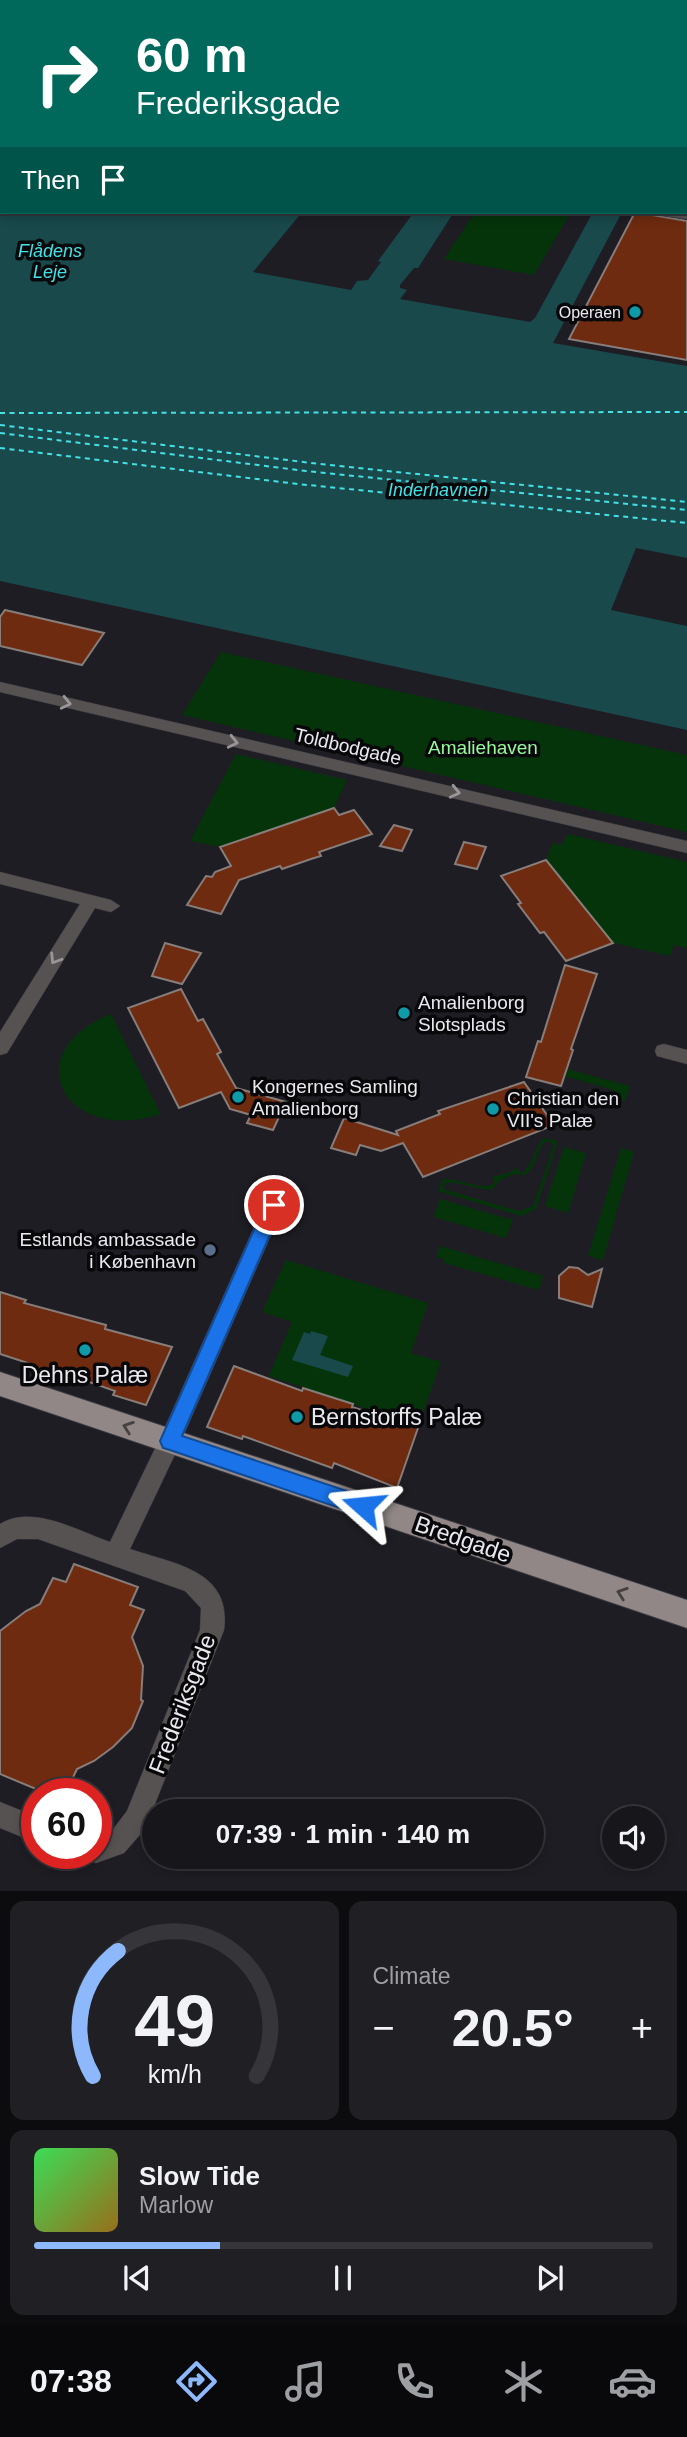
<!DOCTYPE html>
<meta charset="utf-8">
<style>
:root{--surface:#16161b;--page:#1f1f24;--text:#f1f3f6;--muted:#9e9fa3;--line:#35353a;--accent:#8db9fc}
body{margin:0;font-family:Helvetica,sans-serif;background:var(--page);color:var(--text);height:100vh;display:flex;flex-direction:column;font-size:26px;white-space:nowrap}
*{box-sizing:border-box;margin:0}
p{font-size:23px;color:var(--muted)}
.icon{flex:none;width:38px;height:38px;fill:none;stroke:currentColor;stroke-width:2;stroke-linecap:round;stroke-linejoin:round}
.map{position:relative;height:1891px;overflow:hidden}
.sheet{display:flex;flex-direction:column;gap:10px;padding:10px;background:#0c0c0f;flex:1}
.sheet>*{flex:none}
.banner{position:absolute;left:0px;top:0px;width:688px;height:214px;box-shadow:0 4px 10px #0003,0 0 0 2px var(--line);background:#00695c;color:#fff;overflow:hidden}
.controls{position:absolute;left:602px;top:1806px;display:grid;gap:14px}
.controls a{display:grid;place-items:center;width:63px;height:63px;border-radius:50%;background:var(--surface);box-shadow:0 4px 10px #0003,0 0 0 2px var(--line);font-size:35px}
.speed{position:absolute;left:21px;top:1778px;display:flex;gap:14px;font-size:35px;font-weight:700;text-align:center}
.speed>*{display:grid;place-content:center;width:91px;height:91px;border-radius:50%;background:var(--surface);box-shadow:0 4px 10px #0003,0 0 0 2px var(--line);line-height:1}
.speed .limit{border:10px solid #d22;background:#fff;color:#111}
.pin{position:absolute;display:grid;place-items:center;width:60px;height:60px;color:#fff;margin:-30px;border:4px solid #fff;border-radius:50%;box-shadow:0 2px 7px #0007}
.me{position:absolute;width:77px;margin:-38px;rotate:288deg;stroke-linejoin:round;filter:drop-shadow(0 0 5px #0008)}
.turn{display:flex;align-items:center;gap:24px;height:147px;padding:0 21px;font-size:32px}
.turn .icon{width:91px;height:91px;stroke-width:2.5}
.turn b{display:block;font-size:49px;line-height:60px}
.then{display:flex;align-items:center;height:66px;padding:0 21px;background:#0003;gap:14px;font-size:26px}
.big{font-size:52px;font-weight:700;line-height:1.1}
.sheet .card{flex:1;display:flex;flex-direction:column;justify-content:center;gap:10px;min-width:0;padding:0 24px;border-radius:14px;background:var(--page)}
.sheet .dial{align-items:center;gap:0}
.dial svg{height:182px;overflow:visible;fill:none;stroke:var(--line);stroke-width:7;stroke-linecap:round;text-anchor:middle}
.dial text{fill:var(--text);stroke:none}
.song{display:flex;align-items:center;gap:21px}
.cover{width:84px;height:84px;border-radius:10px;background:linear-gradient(135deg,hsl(130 70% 55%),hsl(40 70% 35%))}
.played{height:7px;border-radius:4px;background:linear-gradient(90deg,var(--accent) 30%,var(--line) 30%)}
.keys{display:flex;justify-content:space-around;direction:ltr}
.heat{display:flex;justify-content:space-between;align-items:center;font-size:38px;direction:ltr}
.sheet .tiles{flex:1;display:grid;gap:10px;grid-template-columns:1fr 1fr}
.card:last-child{grid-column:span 2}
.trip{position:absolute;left:142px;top:1799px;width:402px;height:70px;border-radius:35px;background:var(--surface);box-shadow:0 4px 10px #0003,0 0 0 2px var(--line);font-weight:700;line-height:70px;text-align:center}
.dock{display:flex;height:112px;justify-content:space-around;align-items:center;background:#09090b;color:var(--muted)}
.dock .icon{width:49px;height:49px}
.dock .active{color:var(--accent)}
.dock b{font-size:32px;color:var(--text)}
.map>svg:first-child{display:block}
.green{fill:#05340b;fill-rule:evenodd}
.water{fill:#19494b}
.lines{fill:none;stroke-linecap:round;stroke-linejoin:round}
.ferry{stroke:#44e1e7;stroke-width:2;stroke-dasharray:5 4.5;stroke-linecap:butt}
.building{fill:#6e2b0f;stroke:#877d7a;stroke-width:2}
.street-casing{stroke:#3b3a40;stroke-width:1}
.secondary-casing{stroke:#3b3a40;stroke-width:2}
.primary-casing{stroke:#3b3a40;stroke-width:2}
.street{fill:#575252;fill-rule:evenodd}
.secondary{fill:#77706f;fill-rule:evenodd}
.primary{fill:#908786;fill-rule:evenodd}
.oneway{stroke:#999698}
.oneway2{stroke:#454142}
.route{fill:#1a73e8;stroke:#114b97;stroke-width:2}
.culture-dot{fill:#0f9aa8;stroke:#08080b;stroke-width:2.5}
.service-dot{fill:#5c6f8a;stroke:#08080b;stroke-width:2.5}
.labels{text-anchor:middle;stroke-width:7;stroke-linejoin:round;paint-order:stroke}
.far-poi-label{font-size:16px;fill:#eae9ee;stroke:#08080b;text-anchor:end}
.far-water-label{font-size:18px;font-style:italic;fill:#44e1e7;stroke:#08080b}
.street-label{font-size:19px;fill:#eae9ee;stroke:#08080b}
.park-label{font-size:19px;fill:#97fa9b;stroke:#08080b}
.poi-label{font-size:19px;fill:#eae9ee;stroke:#08080b;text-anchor:start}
.near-poi-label{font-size:23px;fill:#eae9ee;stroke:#08080b}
.near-street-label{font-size:23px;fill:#eae9ee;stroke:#08080b}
</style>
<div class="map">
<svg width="687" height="1891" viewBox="0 0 687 1891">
<rect width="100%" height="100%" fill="#1e1d24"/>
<!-- green -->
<g class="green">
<polygon points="475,212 571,212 534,275 444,259"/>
<polygon points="221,652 687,755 687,832 182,715"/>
<polygon points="236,754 347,780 333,810 220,847 190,841"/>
<polygon points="568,834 687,862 687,948 674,945 670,956 613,943 546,861 552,843 561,845"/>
<path d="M111 1014 158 1109 161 1114C65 1146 14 1053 111 1014Z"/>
<polygon points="567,1069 630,1086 625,1101 611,1098 613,1090 554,1073"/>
<path d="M544 1138 558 1141 536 1209 521 1216 438 1191 442 1180C460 1177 479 1192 495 1183L492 1177 511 1172 515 1168 522 1173C534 1164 533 1149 544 1138ZM546 1141 554 1144 533 1206 519 1211 443 1189 445 1183C462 1181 476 1191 493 1189L499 1181 514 1174 525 1175C537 1167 535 1151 546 1141Z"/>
<polygon points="564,1147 586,1153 568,1213 545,1206"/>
<polygon points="621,1148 634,1152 603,1260 588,1256"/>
<polygon points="440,1199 513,1220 506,1238 434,1217"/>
<polygon points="440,1246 543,1276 539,1290 444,1263 444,1259 436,1257"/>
<polygon points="286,1260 428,1303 411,1353 441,1362 418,1426 269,1376 292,1322 262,1312"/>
</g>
<!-- water -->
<g class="water">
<polygon points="0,89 2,212 302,212 253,272 351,290 357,281 368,280 381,262 378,261 414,212 451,212 452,215 418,268 414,268 400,285 400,288 407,290 400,299 530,322 535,318 593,212 622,212 553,343 687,366 687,558 636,548 611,610 687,626 687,730 0,581"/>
<polygon points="311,1331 328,1336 320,1355 353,1366 348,1377 292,1360 304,1332 310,1334"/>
</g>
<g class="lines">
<!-- ferry -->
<g class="ferry">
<polyline points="0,413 687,412"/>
<polyline points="0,425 320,464 687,502"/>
<polyline points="0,433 306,471 687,510"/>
<polyline points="0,448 298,484 687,523"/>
</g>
</g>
<!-- building -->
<g class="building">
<polygon points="635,212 687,221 687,360 569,339"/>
<polygon points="5,610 104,633 82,665 0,646 0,617"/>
<polygon points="334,808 339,815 354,810 372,834 319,852 321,856 311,859 282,869 280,866 239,880 221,914 187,905 206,876 212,877 215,872 231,866 220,847"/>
<polygon points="394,825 412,830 402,851 380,846"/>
<polygon points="464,842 486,847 477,869 455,864"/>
<polygon points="546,860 613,943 566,961 544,932 540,933 518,904 521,903 501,876"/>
<polygon points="165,943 201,953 182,984 152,976"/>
<polygon points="565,965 597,974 571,1049 573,1050 561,1086 526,1077 538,1041 541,1042"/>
<polygon points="181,989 198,1021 203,1019 221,1052 217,1054 236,1088 286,1102 273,1130 247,1123 251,1115 230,1109 221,1092 179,1108 128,1008"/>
<polygon points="524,1082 554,1125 423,1177 403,1143 381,1151 360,1145 356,1155 331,1148 344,1118 398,1135 396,1131 440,1114 438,1111"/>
<polygon points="569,1267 578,1268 588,1275 602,1269 592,1307 559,1298 559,1276"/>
<polygon points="0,1292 26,1300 24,1303 106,1325 105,1329 172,1347 146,1405 113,1395 115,1391 81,1379 79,1383 29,1367 31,1364 0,1354"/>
<polygon points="234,1366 302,1391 303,1388 353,1404 352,1407 418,1428 397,1488 334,1463 332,1468 243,1436 242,1439 207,1427"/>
<polygon points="74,1564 138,1587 130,1605 144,1610 132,1637 143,1666 141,1700 143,1701 132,1728 113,1747 94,1761 77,1769 65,1794 48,1794 0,1774 0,1631 26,1611 40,1604 53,1578 66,1582"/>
</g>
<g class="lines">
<defs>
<g id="street">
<polygon points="138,0 149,0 150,2 139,2"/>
<polygon points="529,0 558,0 528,2"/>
<polygon points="0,75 2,76 2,82 0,81"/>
<polygon points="652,212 687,213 687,219 657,215"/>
<polygon points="0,682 687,841 687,853 0,692"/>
<polygon points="0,872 111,900 120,906 111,912 95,908 7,1053 0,1055 0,1032 80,904 0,884"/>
<polygon points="664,1044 687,1050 687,1064 657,1056 655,1051 657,1046"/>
<path d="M274 1197 281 1199 284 1205 178 1448 130 1549C174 1564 232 1570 224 1630L145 1829 124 1853 96 1863 87 1859 84 1853H96V1837L111 1832 127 1811 200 1630 201 1608 185 1591 38 1539H17L0 1548V1524C32 1504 78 1531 110 1542L162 1434 264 1205 267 1199Z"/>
<polygon points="0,1802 37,1817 37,1843 0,1828"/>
</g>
<g id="secondary">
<polygon points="214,0 224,0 225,2 215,2"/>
<rect x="686" y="83" width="1" height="6"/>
</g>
<polygon id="primary" points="0,1372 687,1600 687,1628 0,1396"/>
</defs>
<!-- street casing -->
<use href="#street" class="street-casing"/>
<!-- secondary casing -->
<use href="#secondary" class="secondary-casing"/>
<!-- primary casing -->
<use href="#primary" class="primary-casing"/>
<!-- street -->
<use href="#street" class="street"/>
<!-- secondary -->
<use href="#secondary" class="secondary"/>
<!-- primary -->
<use href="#primary" class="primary"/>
</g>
<!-- one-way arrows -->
<defs><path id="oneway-chevron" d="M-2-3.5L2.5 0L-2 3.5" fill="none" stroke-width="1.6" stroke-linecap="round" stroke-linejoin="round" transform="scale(1.75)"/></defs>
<g class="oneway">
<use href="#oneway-chevron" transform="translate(66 703) rotate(13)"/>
<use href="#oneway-chevron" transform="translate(233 742) rotate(13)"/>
<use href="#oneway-chevron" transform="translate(455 792) rotate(13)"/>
<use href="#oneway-chevron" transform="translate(55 959) rotate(122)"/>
</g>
<g class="oneway2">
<use href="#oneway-chevron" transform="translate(128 1427) rotate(-161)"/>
<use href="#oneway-chevron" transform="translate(622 1593) rotate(-161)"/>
</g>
<!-- route -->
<polygon class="route" points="274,1198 280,1200 283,1205 182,1436 371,1499 374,1506 371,1513 363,1516 170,1450 163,1448 160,1441 265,1205 267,1200"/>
<!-- markers -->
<g class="culture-dot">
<circle cx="635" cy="312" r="7"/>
<circle cx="404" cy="1013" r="7"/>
<circle cx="238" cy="1097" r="7"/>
<circle cx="493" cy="1109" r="7"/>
<circle cx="85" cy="1350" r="7"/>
<circle cx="297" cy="1417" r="7"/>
</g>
<circle class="service-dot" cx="210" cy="1250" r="7"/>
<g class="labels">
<!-- far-poi labels -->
<g class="far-poi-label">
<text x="621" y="318">Operaen</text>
</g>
<!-- far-water labels -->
<g class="far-water-label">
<text x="50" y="257">Flådens<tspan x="50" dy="21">Leje</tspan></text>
<text x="438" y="496">Inderhavnen</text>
</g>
<!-- street labels -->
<g class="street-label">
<text transform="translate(348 746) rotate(13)" y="7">Toldbodgade</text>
</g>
<!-- park labels -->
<g class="park-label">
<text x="483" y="754">Amaliehaven</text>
</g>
<!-- poi labels -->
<g class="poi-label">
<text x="418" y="1009">Amalienborg<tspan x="418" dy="22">Slotsplads</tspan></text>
<text x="252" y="1093">Kongernes Samling<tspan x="252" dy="22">Amalienborg</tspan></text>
<text x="507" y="1105">Christian den<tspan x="507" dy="22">VII's Palæ</tspan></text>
<text x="196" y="1246" text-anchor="end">Estlands ambassade<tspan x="196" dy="22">i København</tspan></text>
</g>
<!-- near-poi labels -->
<g class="near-poi-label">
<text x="85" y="1383">Dehns Palæ</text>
<text x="311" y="1425" text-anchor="start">Bernstorffs Palæ</text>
</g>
<!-- near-street labels -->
<g class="near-street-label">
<text transform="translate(463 1539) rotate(19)" y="8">Bredgade</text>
<text transform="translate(182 1704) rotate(-69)" y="8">Frederiksgade</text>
</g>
</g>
</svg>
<div class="controls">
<a><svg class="icon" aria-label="sound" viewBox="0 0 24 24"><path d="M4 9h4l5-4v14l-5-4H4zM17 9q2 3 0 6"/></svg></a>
</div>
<div class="speed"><div class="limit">60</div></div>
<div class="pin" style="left:274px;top:1205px;background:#d93025"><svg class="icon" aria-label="arrive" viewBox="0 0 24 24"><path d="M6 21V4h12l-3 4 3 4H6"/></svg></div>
<svg class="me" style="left:363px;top:1506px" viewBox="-20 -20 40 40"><path d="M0-17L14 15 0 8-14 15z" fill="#1a73e8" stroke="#fff" stroke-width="4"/></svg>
<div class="trip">07:39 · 1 min · 140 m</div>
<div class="banner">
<div class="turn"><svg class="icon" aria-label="right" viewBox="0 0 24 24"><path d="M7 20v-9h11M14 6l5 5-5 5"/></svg><div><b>60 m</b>Frederiksgade</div></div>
<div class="then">Then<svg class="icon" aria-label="arrive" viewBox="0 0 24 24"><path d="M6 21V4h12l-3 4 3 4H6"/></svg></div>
</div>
</div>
<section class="sheet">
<div class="tiles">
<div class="card dial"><svg viewBox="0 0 100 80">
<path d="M14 69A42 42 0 1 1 86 69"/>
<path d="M14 69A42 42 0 0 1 25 14" stroke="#8db9fc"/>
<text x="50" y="56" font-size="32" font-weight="700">49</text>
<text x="50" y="72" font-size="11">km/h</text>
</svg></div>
<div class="card"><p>Climate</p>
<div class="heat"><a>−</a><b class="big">20.5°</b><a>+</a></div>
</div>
<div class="card">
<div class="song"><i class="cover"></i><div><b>Slow Tide</b><p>Marlow</p></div></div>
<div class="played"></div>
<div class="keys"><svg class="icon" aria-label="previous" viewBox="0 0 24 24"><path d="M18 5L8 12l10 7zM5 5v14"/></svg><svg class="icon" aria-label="pause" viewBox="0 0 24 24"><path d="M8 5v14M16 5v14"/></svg><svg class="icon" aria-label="next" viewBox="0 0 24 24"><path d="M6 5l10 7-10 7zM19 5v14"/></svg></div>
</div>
</div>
</section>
<nav class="dock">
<b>07:38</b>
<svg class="icon active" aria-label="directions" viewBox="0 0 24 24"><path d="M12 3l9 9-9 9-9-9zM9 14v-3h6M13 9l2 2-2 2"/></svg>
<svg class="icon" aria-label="music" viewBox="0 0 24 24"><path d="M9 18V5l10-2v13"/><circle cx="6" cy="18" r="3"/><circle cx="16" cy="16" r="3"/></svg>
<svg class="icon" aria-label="phone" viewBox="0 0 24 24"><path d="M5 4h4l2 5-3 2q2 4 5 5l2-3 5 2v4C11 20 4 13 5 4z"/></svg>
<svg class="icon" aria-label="climate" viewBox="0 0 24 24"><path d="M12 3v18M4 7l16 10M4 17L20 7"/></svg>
<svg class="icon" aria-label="car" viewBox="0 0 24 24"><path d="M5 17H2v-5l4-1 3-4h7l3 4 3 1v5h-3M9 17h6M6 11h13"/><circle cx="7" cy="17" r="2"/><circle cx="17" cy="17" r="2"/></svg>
</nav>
